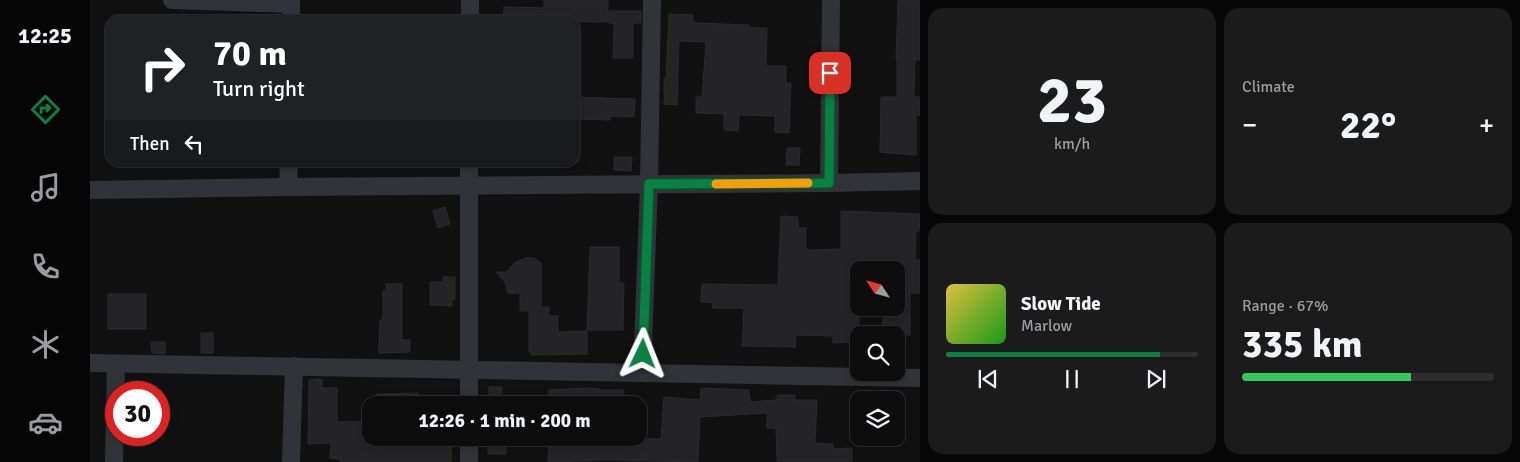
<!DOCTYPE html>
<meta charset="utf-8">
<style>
:root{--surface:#0d0d0e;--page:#1b1b1c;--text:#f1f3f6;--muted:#9a9c9e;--line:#2d2d2e;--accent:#0b8043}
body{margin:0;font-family:Signika,sans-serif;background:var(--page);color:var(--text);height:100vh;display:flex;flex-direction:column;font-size:19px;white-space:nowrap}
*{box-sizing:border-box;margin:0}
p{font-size:16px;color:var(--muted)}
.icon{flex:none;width:28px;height:28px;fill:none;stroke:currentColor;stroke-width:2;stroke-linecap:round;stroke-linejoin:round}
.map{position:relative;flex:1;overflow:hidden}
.side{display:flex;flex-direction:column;gap:8px;padding:8px;background:#070708;width:600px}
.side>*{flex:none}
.banner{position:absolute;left:15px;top:15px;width:475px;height:152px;border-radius:15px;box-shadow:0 2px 8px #0003,0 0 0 1px var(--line);background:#202124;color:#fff;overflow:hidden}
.needle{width:32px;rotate:306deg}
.fabs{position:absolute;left:760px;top:261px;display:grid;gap:10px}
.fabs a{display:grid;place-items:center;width:55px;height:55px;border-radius:10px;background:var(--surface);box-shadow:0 2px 8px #0003,0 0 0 1px var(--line);font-size:25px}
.speed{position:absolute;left:15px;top:381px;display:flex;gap:10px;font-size:25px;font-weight:700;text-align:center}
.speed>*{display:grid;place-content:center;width:65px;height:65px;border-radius:50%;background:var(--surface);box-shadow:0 2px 8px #0003,0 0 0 1px var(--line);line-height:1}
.speed .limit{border:8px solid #d22;background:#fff;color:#111}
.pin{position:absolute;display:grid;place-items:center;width:42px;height:42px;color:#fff;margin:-21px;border-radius:10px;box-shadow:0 2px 8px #0006}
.me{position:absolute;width:55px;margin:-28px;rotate:2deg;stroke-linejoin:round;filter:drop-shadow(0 0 4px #0008)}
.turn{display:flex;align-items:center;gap:18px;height:105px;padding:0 25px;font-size:22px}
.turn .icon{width:65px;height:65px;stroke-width:2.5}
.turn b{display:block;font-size:35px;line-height:42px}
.then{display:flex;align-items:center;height:48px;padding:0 25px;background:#0003;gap:10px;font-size:19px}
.big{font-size:38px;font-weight:700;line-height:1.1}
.side .card{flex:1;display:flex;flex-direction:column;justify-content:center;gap:8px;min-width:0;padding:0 18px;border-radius:15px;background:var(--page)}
.side .dial{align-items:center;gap:0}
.dial b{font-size:65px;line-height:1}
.song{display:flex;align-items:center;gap:15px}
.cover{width:60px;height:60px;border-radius:8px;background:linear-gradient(135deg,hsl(50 70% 55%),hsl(120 70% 35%))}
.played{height:5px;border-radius:2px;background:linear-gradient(90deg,var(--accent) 85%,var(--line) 85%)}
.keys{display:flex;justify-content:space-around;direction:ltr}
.heat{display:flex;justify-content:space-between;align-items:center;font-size:28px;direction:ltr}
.charge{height:8px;border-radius:4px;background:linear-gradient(90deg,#34c759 67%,var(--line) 0)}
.side .tiles{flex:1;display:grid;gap:8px;grid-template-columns:repeat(2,1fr)}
.trip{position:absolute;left:272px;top:396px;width:285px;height:50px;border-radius:15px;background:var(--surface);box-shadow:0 2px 8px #0003,0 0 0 1px var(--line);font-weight:700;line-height:50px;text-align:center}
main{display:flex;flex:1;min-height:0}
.tabs{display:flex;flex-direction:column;width:90px;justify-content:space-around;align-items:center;background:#050506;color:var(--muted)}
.tabs .icon{width:35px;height:35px}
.tabs .on{color:var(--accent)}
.tabs b{font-size:22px;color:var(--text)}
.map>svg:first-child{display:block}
.building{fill:#242427;stroke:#2b2b2f}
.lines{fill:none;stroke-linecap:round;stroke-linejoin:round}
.minor{stroke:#313338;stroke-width:18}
.route-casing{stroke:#07532c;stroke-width:12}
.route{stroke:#0b8043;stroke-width:9}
.slow{stroke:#f59e0b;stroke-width:9}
</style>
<main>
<nav class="tabs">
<b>12:25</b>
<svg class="icon on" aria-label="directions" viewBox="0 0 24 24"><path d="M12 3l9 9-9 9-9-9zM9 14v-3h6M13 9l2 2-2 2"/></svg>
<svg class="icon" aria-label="music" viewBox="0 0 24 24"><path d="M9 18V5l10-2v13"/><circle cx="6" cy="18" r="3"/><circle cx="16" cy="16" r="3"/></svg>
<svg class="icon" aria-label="phone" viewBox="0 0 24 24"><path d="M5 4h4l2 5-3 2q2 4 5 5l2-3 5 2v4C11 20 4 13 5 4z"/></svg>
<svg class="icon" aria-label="climate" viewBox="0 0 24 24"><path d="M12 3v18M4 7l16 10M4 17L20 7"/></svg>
<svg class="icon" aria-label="car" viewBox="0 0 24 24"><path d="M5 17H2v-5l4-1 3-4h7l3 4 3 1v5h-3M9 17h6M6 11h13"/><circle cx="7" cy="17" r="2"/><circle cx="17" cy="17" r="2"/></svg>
</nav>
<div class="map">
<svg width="830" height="462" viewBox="0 0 830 462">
<rect width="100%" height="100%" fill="#111112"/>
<!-- building -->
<g class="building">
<polygon points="454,0 518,0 518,22 485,22 485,20 413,20 414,7 454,8"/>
<polygon points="808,0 830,0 830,60 825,60 824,97 830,97 830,115 826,115 826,155 790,152 791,97 807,97 807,59 806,59"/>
<polygon points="519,11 551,11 551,23 543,23 543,58 523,58 524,23 519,23"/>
<polygon points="579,14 603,15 603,23 660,25 660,28 677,28 676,66 696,66 696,83 701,83 699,133 685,132 685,116 649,115 648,131 634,130 634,114 606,113 606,97 612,97 616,42 589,41 587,105 574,104 575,92 574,92 574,79 576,79"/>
<polygon points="485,97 545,99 544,117 521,116 520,120 485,119"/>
<polygon points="697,148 710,148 709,165 696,165"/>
<polygon points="524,157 542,157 541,171 524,170"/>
<polygon points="355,207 360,224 348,228 343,211"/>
<polygon points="751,211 830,214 829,231 826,231 825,260 830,260 830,293 820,293 820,335 792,335 793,308 806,308 806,270 769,270 769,338 763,338 763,342 743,343 743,336 706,335 705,347 652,346 654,308 622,308 623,303 611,302 612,284 688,285 691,216 708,217 708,228 716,228 716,250 751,249"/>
<polygon points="500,247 529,247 529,283 534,283 533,330 497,330"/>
<polygon points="436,258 444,258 451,263 451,307 459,307 458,316 468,316 468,332 497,331 497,354 441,355 441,352 439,352 439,311 430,311 430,293 418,293 415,282 406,272 417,272 424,263"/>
<polygon points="353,277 365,277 365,299 362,299 362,306 340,305 340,282 353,282"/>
<polygon points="296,284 312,284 312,340 320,340 320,352 289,353 290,320 293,320 293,291 296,291"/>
<rect x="18" y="294" width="38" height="35"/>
<rect x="111" y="333" width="12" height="20"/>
<polygon points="61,342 75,342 75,354 62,353"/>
<polygon points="232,379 232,388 247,388 247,422 281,421 281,438 362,438 361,462 250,462 250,459 240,458 241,443 218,444 219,380"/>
<rect x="399" y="387" width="13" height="18"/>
<polygon points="497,388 509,389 509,390 534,390 533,405 459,405 459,390"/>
<polygon points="611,388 659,390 660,402 687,400 687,395 705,395 705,400 727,400 725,443 743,444 743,449 762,448 762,461 687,461 686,428 677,428 677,413 610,417 608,462 515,460 458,462 459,442 495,442 495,438 571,439 574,397 610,400"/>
<polygon points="328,393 328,405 287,405 287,394"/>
<rect x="398" y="441" width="18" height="13"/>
</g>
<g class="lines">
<!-- minor -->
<g class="minor">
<polyline points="82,0 201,4"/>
<polyline points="201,20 201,0"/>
<polyline points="380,20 380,0"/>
<polyline points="379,162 379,405"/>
<polyline points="739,183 741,0"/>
<polyline points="198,187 199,162"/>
<polyline points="0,190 198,187 739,183 830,181"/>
<polyline points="0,363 830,378"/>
<polyline points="552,373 559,184 562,0"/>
<polyline points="24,462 26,364"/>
<polyline points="201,462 204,366"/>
<polyline points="379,462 379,438"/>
</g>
</g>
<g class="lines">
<defs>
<polyline id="route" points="553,354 559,184 739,183 740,73"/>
</defs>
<!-- route casing -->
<use href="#route" class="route-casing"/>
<!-- route -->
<use href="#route" class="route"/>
<!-- slow -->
<polyline class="slow" points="626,184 718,183"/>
</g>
</svg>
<div class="fabs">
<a><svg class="needle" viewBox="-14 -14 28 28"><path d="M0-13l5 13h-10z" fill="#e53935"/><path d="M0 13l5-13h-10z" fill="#9a9c9e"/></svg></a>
<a><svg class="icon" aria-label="search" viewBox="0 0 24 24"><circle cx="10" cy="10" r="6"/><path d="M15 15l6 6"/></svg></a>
<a><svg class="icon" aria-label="layers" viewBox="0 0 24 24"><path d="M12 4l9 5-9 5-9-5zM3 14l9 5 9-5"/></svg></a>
</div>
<div class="speed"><div class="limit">30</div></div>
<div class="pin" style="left:740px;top:73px;background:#d93025"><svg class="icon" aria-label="arrive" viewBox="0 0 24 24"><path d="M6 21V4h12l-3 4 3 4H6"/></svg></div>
<svg class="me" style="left:553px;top:354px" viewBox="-20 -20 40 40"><path d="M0-17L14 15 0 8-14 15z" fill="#0b8043" stroke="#fff" stroke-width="4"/></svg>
<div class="trip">12:26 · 1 min · 200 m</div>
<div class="banner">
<div class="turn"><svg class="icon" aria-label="right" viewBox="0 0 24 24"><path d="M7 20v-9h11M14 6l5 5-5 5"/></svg><div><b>70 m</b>Turn right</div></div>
<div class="then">Then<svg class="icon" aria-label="left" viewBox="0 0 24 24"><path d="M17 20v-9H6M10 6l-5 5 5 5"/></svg></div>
</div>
</div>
<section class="side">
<div class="tiles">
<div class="card dial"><b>23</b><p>km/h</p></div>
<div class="card"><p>Climate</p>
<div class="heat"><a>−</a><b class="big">22°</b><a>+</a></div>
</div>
<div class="card">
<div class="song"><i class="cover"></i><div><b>Slow Tide</b><p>Marlow</p></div></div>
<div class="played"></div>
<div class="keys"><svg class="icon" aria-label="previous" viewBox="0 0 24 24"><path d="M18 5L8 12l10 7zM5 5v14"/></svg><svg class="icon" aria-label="pause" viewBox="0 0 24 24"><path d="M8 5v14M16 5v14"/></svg><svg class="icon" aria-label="next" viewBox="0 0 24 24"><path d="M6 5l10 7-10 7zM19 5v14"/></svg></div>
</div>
<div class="card"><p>Range · 67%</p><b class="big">335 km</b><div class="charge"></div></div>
</div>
</section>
</main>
